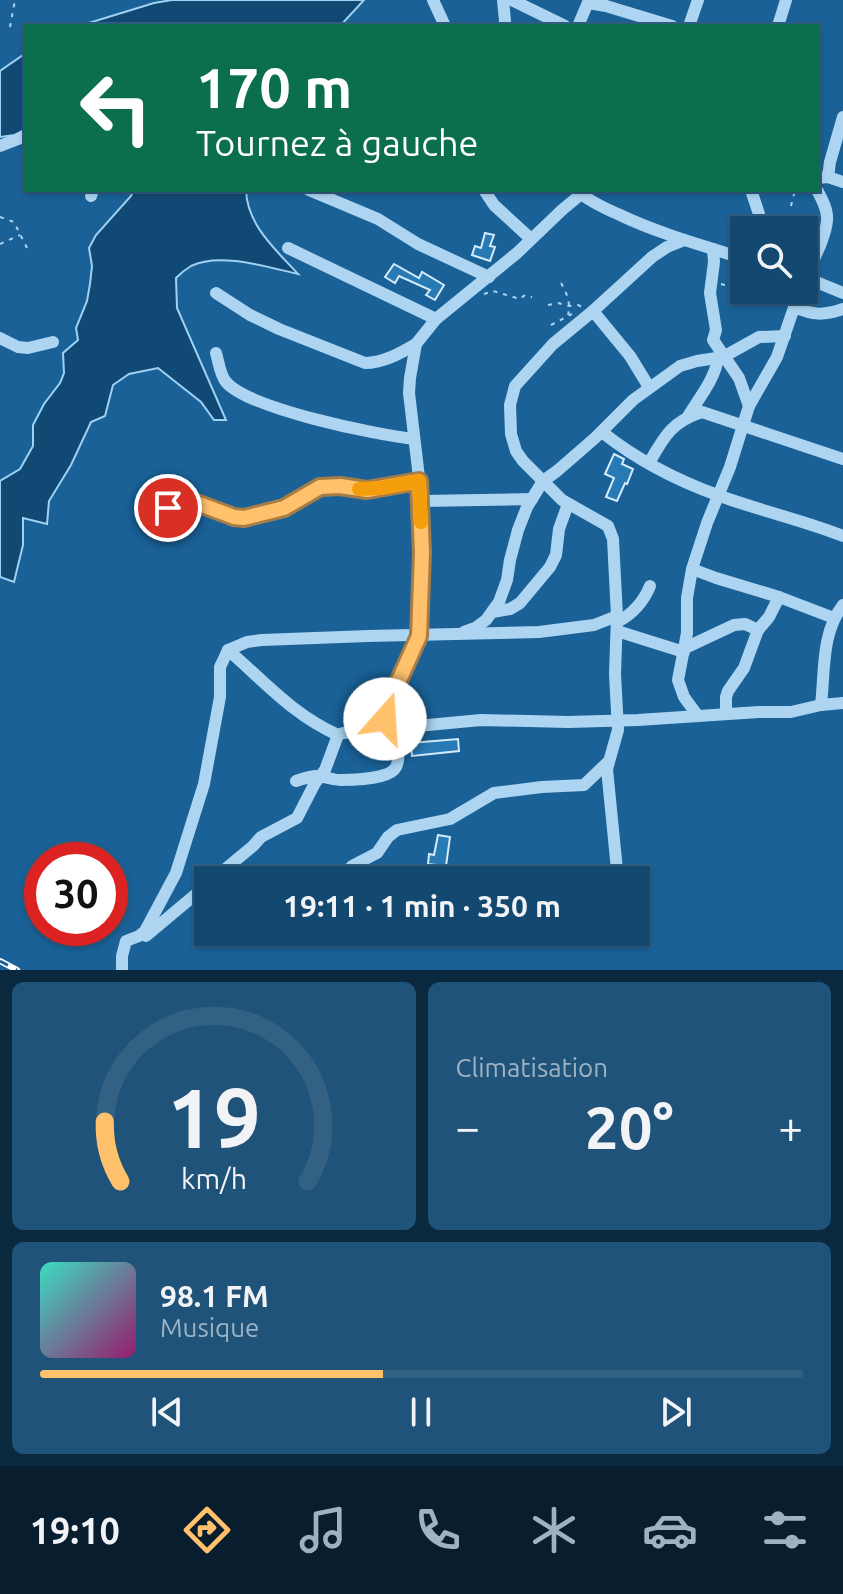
<!DOCTYPE html>
<html lang="fr">
<meta charset="utf-8">
<style>
:root{--surface:#134971;--page:#205379;--text:#f1f3f6;--muted:#9db2c3;--line:#326184;--accent:#ffc16c}
body{margin:0;font-family:Ubuntu,sans-serif;background:var(--page);color:var(--text);height:100vh;display:flex;flex-direction:column;font-size:30px;white-space:nowrap}
*{box-sizing:border-box;margin:0}
p{font-size:26px;color:var(--muted)}
.icon{flex:none;width:44px;height:44px;fill:none;stroke:currentColor;stroke-width:2;stroke-linecap:round;stroke-linejoin:round}
.map{position:relative;height:970px;overflow:hidden}
.side{display:flex;flex-direction:column;gap:12px;padding:12px;background:#0a283e;flex:1}
.side>*{flex:none}
.guide{position:absolute;left:24px;top:24px;width:796px;height:168px;border-radius:0px;box-shadow:0 2px 6px #0004,0 0 0 2px var(--line);background:#0b6e4f;color:#fff;overflow:hidden}
.controls{position:absolute;left:730px;top:216px;display:grid;gap:16px}
.controls a{display:grid;place-items:center;width:88px;height:88px;border-radius:0px;background:var(--surface);box-shadow:0 2px 6px #0004,0 0 0 2px var(--line);font-size:40px}
.speed{position:absolute;left:24px;top:842px;display:flex;gap:16px;font-size:40px;font-weight:700;text-align:center}
.speed>*{display:grid;place-content:center;width:104px;height:104px;border-radius:50%;background:var(--surface);box-shadow:0 2px 6px #0004,0 0 0 2px var(--line);line-height:1}
.speed .limit{border:12px solid #d22;background:#fff;color:#111}
.pin{position:absolute;display:grid;place-items:center;width:68px;height:68px;color:#fff;margin:-34px;border:4px solid #fff;border-radius:50%;box-shadow:0 2px 8px #0007}
.me{position:absolute;width:88px;margin:-44px;rotate:19deg;stroke-linejoin:round;filter:drop-shadow(0 0 6px #0008)}
.turn{display:flex;align-items:center;gap:28px;height:168px;padding:0 40px;font-size:36px}
.turn .icon{width:104px;height:104px;stroke-width:2.5}
.turn b{display:block;font-size:56px;line-height:68px}
.big{font-size:60px;font-weight:600;line-height:1.1}
.side .card{flex:1;display:flex;flex-direction:column;justify-content:center;gap:12px;min-width:0;padding:0 28px;border-radius:12px;background:var(--page)}
.side .dial{align-items:center;gap:0}
.dial svg{height:208px;overflow:visible;fill:none;stroke:var(--line);stroke-width:7;stroke-linecap:round;text-anchor:middle}
.dial text{fill:var(--text);stroke:none}
.song{display:flex;align-items:center;gap:24px}
.cover{width:96px;height:96px;border-radius:12px;background:linear-gradient(135deg,hsl(170 70% 55%),hsl(320 70% 35%))}
.played{height:8px;border-radius:4px;background:linear-gradient(90deg,var(--accent) 45%,var(--line) 45%)}
.keys{display:flex;justify-content:space-around;direction:ltr}
.heat{display:flex;justify-content:space-between;align-items:center;font-size:44px;direction:ltr}
.side .tiles{flex:1;display:grid;gap:12px;grid-template-columns:1fr 1fr}
.card:last-child{grid-column:span 2}
.trip{position:absolute;left:194px;top:866px;width:456px;height:80px;border-radius:0px;background:var(--surface);box-shadow:0 2px 6px #0004,0 0 0 2px var(--line);font-weight:600;line-height:80px;text-align:center}
.tabs{display:flex;height:128px;justify-content:space-around;align-items:center;background:#081d2d;color:var(--muted)}
.tabs .icon{width:56px;height:56px}
.tabs .selected{color:var(--accent)}
.tabs b{font-size:36px;color:var(--text)}
.map>svg:first-child{display:block}
.water{fill:#114975;stroke:#9fd1f3;stroke-width:2}
.building{fill:#287ab5;stroke:#d4ebfb;stroke-width:2}
.lines{fill:none;stroke-linecap:round;stroke-linejoin:round}
.path{stroke:#add5f1;stroke-width:2;stroke-dasharray:4 6;stroke-linecap:butt}
.minor{stroke:#add5f1;stroke-width:12}
.rail-casing{stroke:#fff;stroke-width:6}
.rail{stroke:#196197;stroke-width:3;stroke-dasharray:9;stroke-linecap:butt}
.route-casing{stroke:#a67d46;stroke-width:20}
.route{stroke:#ffc16c;stroke-width:14}
.slow{stroke:#f59e0b;stroke-width:14}
</style>
<div class="map">
<svg width="843" height="970" viewBox="0 0 843 970">
<rect width="100%" height="100%" fill="#196197"/>
<!-- water -->
<g class="water">
<polygon points="172,0 364,0 340,26 79,26 154,3"/>
<polygon points="26,53 26,129 15,135 0,137 0,71"/>
<path d="M134 190H246C247 225 276 250 298 274 267 267 220 252 191 266 186 269 180 274 176 278L177 308 226 420H214L201 402 158 368 129 374 113 385 105 416 91 422 71 465 49 501 47 524 23 518V545L14 582 0 577V481L20 469 33 446V425L44 404 60 383 64 373 63 353 78 340 76 328 87 301 90 284 92 266 89 248 96 235 131 196Z"/>
</g>
<!-- building -->
<g class="building">
<polygon points="485,233 494,235 490,246 495,247 490,261 472,255 475,246 481,248"/>
<polygon points="394,264 419,278 422,272 444,285 435,300 426,295 430,290 399,276 395,283 385,277"/>
<polygon points="614,454 624,459 622,464 633,469 627,484 625,483 617,501 606,497 614,478 605,474"/>
<polygon points="458,739 459,751 412,756 411,743"/>
<polygon points="438,835 450,837 446,866 428,864 429,854 434,855"/>
</g>
<g class="lines">
<!-- path -->
<g class="path">
<polyline points="10,27 15,0"/>
<polyline points="791,206 795,190"/>
<polyline points="0,217 14,222 29,252"/>
<polyline points="0,244 20,235"/>
<path d="M561 283C567 293 571 304 568 315"/>
<polyline points="721,284 756,293 763,298 777,299 783,302"/>
<polyline points="484,294 493,291 520,299 525,295 532,297"/>
<polyline points="548,305 558,303 569,306 578,305 582,307"/>
<polyline points="551,325 572,314"/>
</g>
<!-- minor -->
<g class="minor">
<polyline points="433,0 445,26"/>
<polyline points="503,0 505,21 504,26"/>
<polyline points="512,0 565,26"/>
<polyline points="588,3 606,6 672,26"/>
<polyline points="578,26 589,0"/>
<polyline points="689,26 698,0"/>
<polyline points="778,26 786,0"/>
<polyline points="0,146 26,136"/>
<polyline points="828,177 830,162 843,117"/>
<polyline points="818,178 828,177 843,182"/>
<polyline points="309,190 378,219 418,244 489,277"/>
<polyline points="484,190 494,205 531,239"/>
<polyline points="751,190 759,214 756,230"/>
<path d="M581 194C593 203 606 209 620 215 660 234 702 245 744 259"/>
<polyline points="91,196 93,190"/>
<polyline points="288,248 436,319"/>
<polyline points="713,249 714,262 710,293 716,330 713,340 739,378 749,406"/>
<polyline points="804,277 843,293"/>
<path d="M804 281C811 264 826 238 827 220 828 210 822 199 817 190"/>
<path d="M216 293 250 315 279 329 365 363C383 363 401 353 416 344"/>
<path d="M794 307C813 315 823 316 843 309"/>
<polyline points="593,311 630,356 649,387"/>
<polyline points="0,338 18,347 28,348 53,342"/>
<path d="M216 353C219 363 220 375 226 382 249 409 377 435 414 439"/>
<path d="M687 418C698 399 714 381 718 359"/>
<path d="M602 432C637 460 678 481 720 496 761 511 803 520 843 536"/>
<path d="M649 463C664 437 671 422 702 412L843 459"/>
<polyline points="421,501 532,499"/>
<polyline points="160,513 177,502 183,500 194,502 234,517 244,518 284,508 320,487 340,486 367,490 419,481"/>
<polyline points="692,569 716,578 779,597 834,618"/>
<polyline points="493,612 510,609 520,603 550,567 556,555 559,529 568,504"/>
<path d="M617 622C632 615 644 601 650 586"/>
<polyline points="617,631 684,652"/>
<polyline points="464,632 475,628 486,620 499,602 507,580 510,560 518,530 527,507 543,481 557,471 595,438 633,400 680,366 697,361 723,357 759,337 785,336"/>
<polyline points="685,648 734,625 745,624 758,630"/>
<path d="M228 650C265 682 293 715 338 735"/>
<path d="M821 705C825 670 821 634 843 605"/>
<polyline points="726,714 726,697 728,691 744,668 758,630 769,617 779,597"/>
<polyline points="698,716 684,697 678,680 687,633 687,598 692,569 707,523 730,467 749,406 777,357 800,290"/>
<polyline points="384,730 390,705 419,636 422,586 420,486 409,393 410,378 416,344 436,319 517,253 562,210 586,190"/>
<path d="M296 781C302 779 308 777 315 776 324 776 332 780 341 780 353 780 390 779 396 767 402 755 395 741 391 729"/>
<polyline points="222,872 239,880"/>
<polyline points="212,880 253,846 261,837 297,818 315,783 325,770 338,735 343,733 481,720 568,722 638,720 759,712 791,712 821,705 843,703"/>
<polyline points="341,880 352,866 377,853 388,837 397,830 450,819 494,793 542,787 584,785 608,762"/>
<polyline points="618,880 607,769 618,730 615,674 617,616 613,539 608,526 562,500 523,461 516,451 511,434 510,405 515,386 553,344 593,311 652,257 667,247 682,241"/>
<polyline points="146,936 208,884"/>
<polyline points="122,970 122,956 126,941 139,936 145,931 176,873 204,784 220,697 220,667 228,650 247,642 262,640 368,636 539,632 594,625 617,616"/>
</g>
<defs>
<polyline id="rail" points="0,961 17,970"/>
</defs>
<!-- rail casing -->
<use href="#rail" class="rail-casing"/>
<!-- rail -->
<use href="#rail" class="rail"/>
</g>
<g class="lines">
<defs>
<polyline id="route" points="168,508 183,500 194,502 234,517 244,518 284,508 320,487 340,486 367,490 419,481 422,553 419,636 396,687 385,719"/>
</defs>
<!-- route casing -->
<use href="#route" class="route-casing"/>
<!-- route -->
<use href="#route" class="route"/>
<!-- slow -->
<polyline class="slow" points="359,489 381,488 419,481 421,522"/>
</g>
</svg>
<div class="controls">
<a><svg class="icon" aria-label="search" viewBox="0 0 24 24"><circle cx="10" cy="10" r="6"/><path d="M15 15l6 6"/></svg></a>
</div>
<div class="speed"><div class="limit">30</div></div>
<div class="pin" style="left:168px;top:508px;background:#d93025"><svg class="icon" aria-label="arrive" viewBox="0 0 24 24"><path d="M6 21V4h12l-3 4 3 4H6"/></svg></div>
<svg class="me" style="left:385px;top:719px" viewBox="-20 -20 40 40"><circle r="19" fill="#fff"/><path d="M0-13L10 11 0 6-10 11z" fill="#ffc16c"/></svg>
<div class="trip">19:11 · 1 min · 350 m</div>
<div class="guide">
<div class="turn"><svg class="icon" aria-label="left" viewBox="0 0 24 24"><path d="M17 20v-9H6M10 6l-5 5 5 5"/></svg><div><b>170 m</b>Tournez à gauche</div></div>
</div>
</div>
<section class="side">
<div class="tiles">
<div class="card dial"><svg viewBox="0 0 100 80">
<path d="M14 69A42 42 0 1 1 86 69"/>
<path d="M14 69A42 42 0 0 1 8 46" stroke="#ffc16c"/>
<text x="50" y="56" font-size="32" font-weight="700">19</text>
<text x="50" y="72" font-size="11">km/h</text>
</svg></div>
<div class="card"><p>Climatisation</p>
<div class="heat"><a>−</a><b class="big">20°</b><a>+</a></div>
</div>
<div class="card">
<div class="song"><i class="cover"></i><div><b>98.1 FM</b><p>Musique</p></div></div>
<div class="played"></div>
<div class="keys"><svg class="icon" aria-label="previous" viewBox="0 0 24 24"><path d="M18 5L8 12l10 7zM5 5v14"/></svg><svg class="icon" aria-label="pause" viewBox="0 0 24 24"><path d="M8 5v14M16 5v14"/></svg><svg class="icon" aria-label="next" viewBox="0 0 24 24"><path d="M6 5l10 7-10 7zM19 5v14"/></svg></div>
</div>
</div>
</section>
<nav class="tabs">
<b>19:10</b>
<svg class="icon selected" aria-label="directions" viewBox="0 0 24 24"><path d="M12 3l9 9-9 9-9-9zM9 14v-3h6M13 9l2 2-2 2"/></svg>
<svg class="icon" aria-label="music" viewBox="0 0 24 24"><path d="M9 18V5l10-2v13"/><circle cx="6" cy="18" r="3"/><circle cx="16" cy="16" r="3"/></svg>
<svg class="icon" aria-label="phone" viewBox="0 0 24 24"><path d="M5 4h4l2 5-3 2q2 4 5 5l2-3 5 2v4C11 20 4 13 5 4z"/></svg>
<svg class="icon" aria-label="climate" viewBox="0 0 24 24"><path d="M12 3v18M4 7l16 10M4 17L20 7"/></svg>
<svg class="icon" aria-label="car" viewBox="0 0 24 24"><path d="M5 17H2v-5l4-1 3-4h7l3 4 3 1v5h-3M9 17h6M6 11h13"/><circle cx="7" cy="17" r="2"/><circle cx="17" cy="17" r="2"/></svg>
<svg class="icon" aria-label="filters" viewBox="0 0 24 24"><path d="M4 7h16M4 17h16"/><circle cx="9" cy="7" r="2"/><circle cx="15" cy="17" r="2"/></svg>
</nav>
